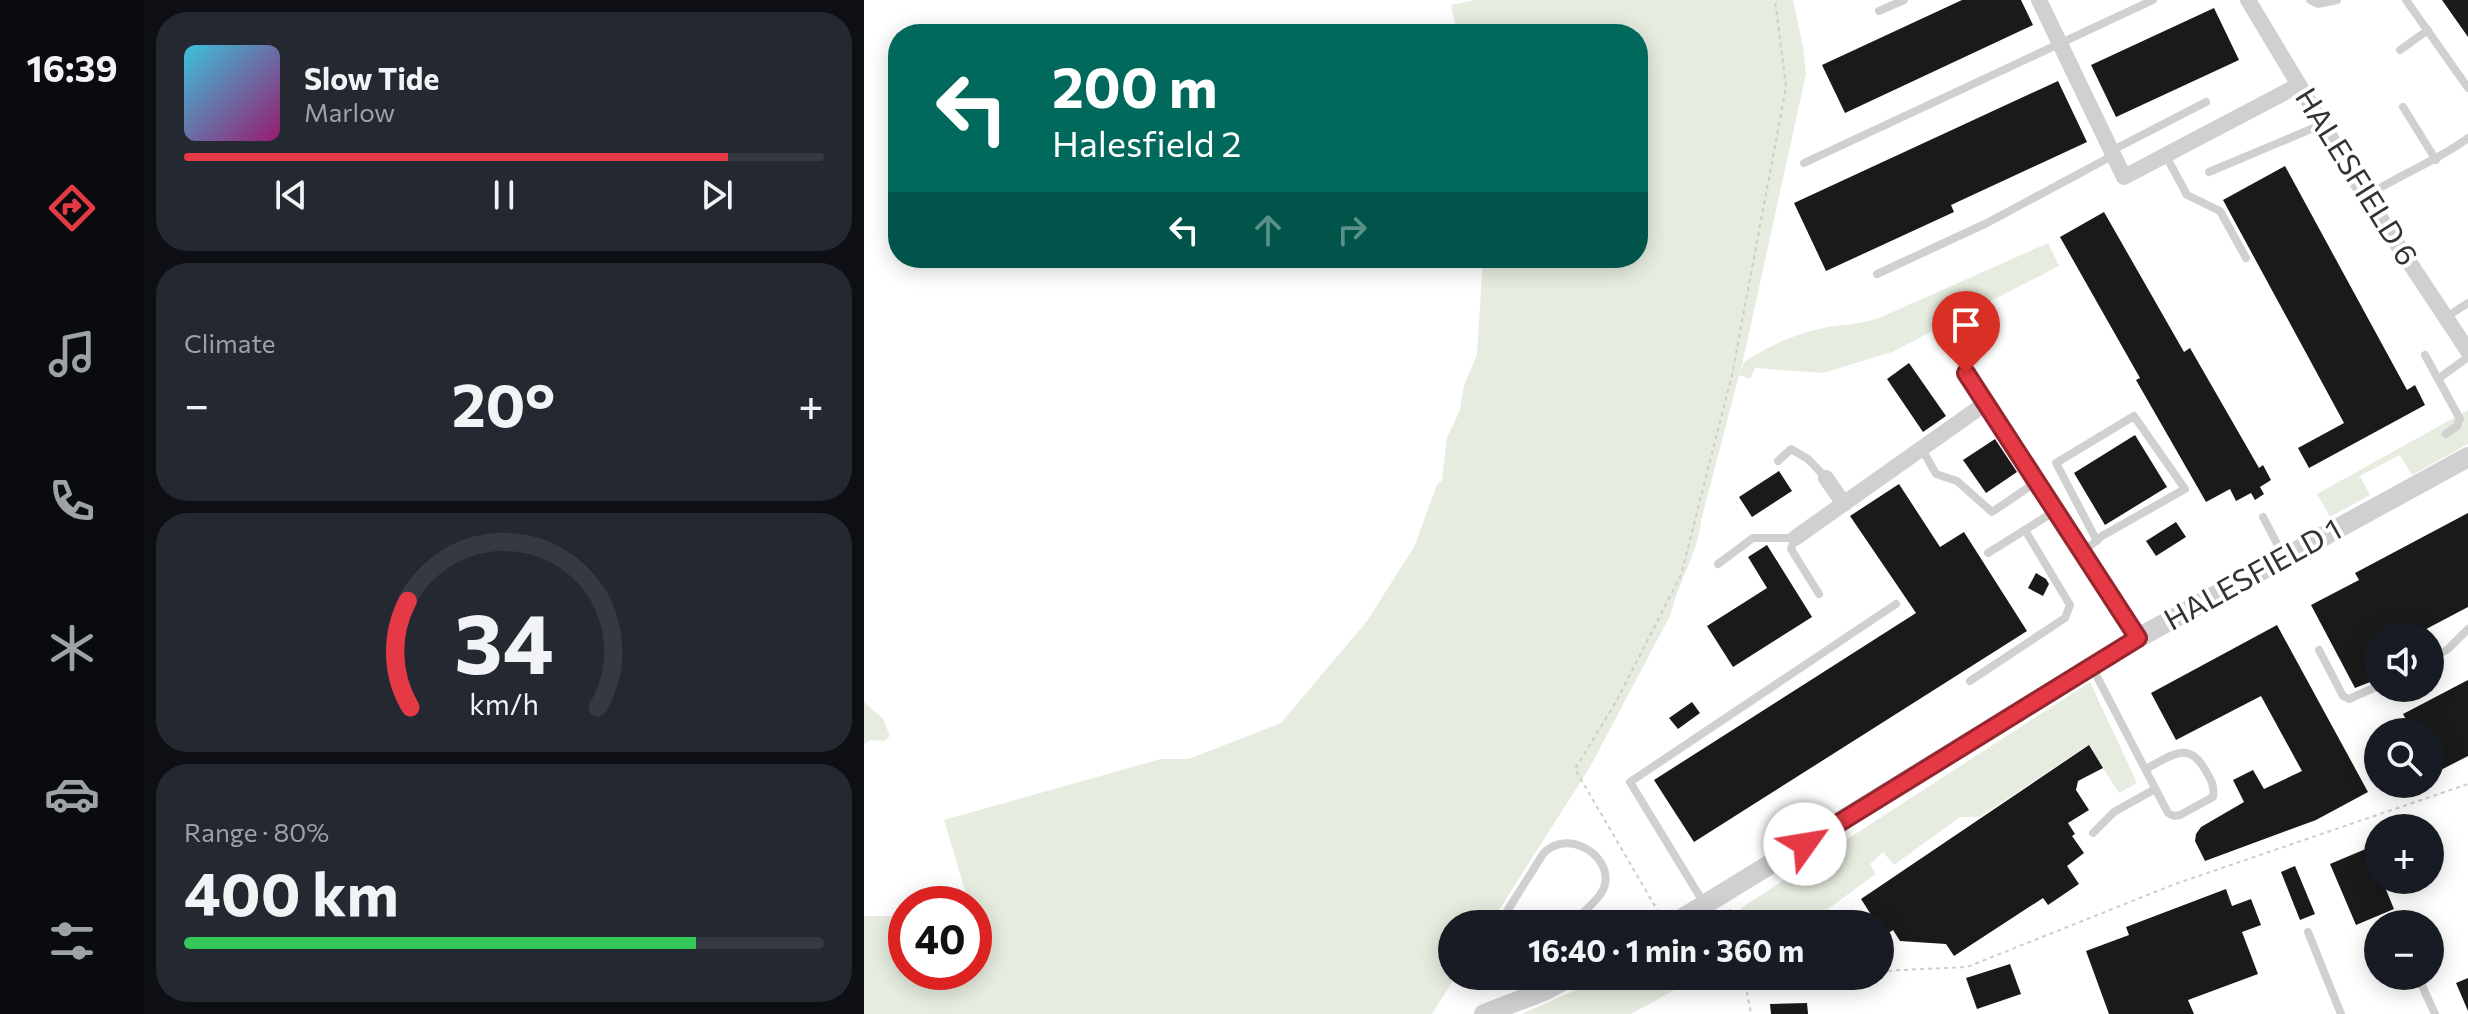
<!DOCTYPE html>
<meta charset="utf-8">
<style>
:root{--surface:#171b24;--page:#242831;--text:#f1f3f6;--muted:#9ea1a6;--line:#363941;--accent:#e63946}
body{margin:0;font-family:Commissioner,sans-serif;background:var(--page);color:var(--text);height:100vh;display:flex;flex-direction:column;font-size:30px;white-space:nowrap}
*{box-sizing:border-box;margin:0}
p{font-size:26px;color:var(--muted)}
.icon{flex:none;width:44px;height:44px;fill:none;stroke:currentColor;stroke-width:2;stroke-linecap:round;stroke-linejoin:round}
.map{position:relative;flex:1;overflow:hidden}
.drawer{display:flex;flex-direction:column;gap:12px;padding:12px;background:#0d0f14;width:720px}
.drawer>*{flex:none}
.guide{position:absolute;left:24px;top:24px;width:760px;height:244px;border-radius:32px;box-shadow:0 4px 20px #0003;background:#00695c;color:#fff;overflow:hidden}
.buttons{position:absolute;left:1500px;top:622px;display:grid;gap:16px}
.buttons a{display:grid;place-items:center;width:80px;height:80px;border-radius:50%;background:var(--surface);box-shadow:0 4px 20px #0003;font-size:40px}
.speed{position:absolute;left:24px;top:886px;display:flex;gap:16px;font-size:40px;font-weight:700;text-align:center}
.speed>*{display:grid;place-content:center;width:104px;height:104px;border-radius:50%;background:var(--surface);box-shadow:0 4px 20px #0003;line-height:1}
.speed .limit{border:12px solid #d22;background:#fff;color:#111}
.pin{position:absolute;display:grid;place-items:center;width:68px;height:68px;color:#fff;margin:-82px -34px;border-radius:50% 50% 50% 0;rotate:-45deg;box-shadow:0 0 8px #0007}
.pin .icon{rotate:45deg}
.me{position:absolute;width:88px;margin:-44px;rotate:58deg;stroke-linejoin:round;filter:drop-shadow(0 0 6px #0008)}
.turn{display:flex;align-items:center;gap:28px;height:168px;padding:0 32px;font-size:36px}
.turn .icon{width:104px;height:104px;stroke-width:2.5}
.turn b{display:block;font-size:56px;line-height:68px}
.lanes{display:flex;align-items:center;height:76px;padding:0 32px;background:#0003;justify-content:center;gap:40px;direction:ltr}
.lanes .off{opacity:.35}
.big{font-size:60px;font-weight:700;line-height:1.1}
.drawer .card{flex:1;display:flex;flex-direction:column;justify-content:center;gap:12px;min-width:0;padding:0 28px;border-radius:32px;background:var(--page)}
.drawer .dial{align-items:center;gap:0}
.dial svg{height:208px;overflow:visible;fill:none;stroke:var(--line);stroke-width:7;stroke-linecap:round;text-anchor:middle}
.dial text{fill:var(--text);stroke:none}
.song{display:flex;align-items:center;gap:24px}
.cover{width:96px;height:96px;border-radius:12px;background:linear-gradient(135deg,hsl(190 70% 55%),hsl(320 70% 35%))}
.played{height:8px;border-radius:4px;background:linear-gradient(90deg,var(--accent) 85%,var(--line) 85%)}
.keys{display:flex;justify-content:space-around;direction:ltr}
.heat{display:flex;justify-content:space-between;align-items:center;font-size:44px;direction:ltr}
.charge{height:12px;border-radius:6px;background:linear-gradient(90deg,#34c759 80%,var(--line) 0)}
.trip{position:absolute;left:574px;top:910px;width:456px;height:80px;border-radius:40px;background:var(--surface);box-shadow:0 4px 20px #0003;font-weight:700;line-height:80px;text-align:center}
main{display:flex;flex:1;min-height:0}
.tab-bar{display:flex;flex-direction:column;width:144px;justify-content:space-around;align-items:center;background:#090b0e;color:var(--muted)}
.tab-bar .icon{width:56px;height:56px}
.tab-bar .active{color:var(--accent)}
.tab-bar b{font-size:36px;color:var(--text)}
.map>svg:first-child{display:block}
.green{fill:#e6ecdf}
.building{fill:#1a1a1a}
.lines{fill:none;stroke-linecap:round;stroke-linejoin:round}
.path{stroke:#cdcdcd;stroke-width:2;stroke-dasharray:4 4;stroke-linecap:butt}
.service{stroke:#d0d0d0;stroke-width:8}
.minor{stroke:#d0d0d0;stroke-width:16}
.tertiary{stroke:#d0d0d0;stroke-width:20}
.route-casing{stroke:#96252e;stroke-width:20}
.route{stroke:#e63946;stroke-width:14}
.labels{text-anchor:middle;stroke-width:8;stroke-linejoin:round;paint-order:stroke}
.street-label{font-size:30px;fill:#333;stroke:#fff}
</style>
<main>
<nav class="tab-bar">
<b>16:39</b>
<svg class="icon active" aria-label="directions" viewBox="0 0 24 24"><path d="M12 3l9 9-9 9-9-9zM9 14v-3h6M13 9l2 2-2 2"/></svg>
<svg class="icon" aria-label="music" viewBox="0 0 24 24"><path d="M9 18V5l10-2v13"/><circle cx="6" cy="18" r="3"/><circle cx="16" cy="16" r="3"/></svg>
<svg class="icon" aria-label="phone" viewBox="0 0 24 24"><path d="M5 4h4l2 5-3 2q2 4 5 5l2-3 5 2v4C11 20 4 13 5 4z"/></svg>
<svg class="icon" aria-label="climate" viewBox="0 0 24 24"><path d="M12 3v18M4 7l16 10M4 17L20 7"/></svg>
<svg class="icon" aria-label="car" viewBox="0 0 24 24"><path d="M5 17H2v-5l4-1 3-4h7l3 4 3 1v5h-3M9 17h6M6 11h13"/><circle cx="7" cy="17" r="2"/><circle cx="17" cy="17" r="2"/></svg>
<svg class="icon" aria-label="filters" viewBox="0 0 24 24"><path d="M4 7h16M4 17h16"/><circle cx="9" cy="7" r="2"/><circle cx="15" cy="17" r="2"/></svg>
</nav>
<section class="drawer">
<div class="card">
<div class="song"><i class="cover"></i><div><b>Slow Tide</b><p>Marlow</p></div></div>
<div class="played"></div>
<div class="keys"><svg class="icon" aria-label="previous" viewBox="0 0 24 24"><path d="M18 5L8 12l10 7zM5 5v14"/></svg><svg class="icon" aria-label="pause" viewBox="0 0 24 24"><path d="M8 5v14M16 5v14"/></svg><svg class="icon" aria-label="next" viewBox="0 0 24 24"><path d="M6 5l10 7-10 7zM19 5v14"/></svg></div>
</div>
<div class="card"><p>Climate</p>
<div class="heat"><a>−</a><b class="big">20°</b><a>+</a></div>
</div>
<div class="card dial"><svg viewBox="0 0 100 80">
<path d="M14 69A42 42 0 1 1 86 69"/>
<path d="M14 69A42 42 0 0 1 13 28" stroke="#e63946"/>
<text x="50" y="56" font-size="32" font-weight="700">34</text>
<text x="50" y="72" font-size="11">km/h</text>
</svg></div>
<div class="card"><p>Range · 80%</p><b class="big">400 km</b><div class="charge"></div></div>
</section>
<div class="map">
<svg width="1604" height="1014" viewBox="0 0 1604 1014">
<rect width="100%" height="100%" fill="#fff"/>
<!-- green -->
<g class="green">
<path d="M611 0H929L939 47 942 74 876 374 880 362C903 346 936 332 964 327 982 324 998 324 1015 318L1184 243 1195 266 1028 352 959 373 891 368 886 379 875 375 837 521C834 554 814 581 807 614L726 767 626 924H588V976H592L568 1014H0V916H42V972H110V904H105L80 820 297 759H325L417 723 503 621 550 547 573 485 578 480 583 438 596 410 600 385 613 355 619 258H774V34H593L587 5Z"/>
<polygon points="1604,410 1604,444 1548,475 1536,455 1496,476 1506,495 1466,517 1453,494"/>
<polygon points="1226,682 1273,783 1255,793 1224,745 1116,817 1096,817 1030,865 1019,852 1006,864 1012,874 943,924 879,924 877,908"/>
<polygon points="0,702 19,719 26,736 20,741 7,740 0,744"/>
<polygon points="743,976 836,976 767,1014 658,1014"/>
</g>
<!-- building -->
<g class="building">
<polygon points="1098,0 1157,0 1169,25 981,113 958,65"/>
<polygon points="1578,0 1604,0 1604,37"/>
<polygon points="1350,8 1375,60 1252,117 1227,65"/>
<polygon points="1194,81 1223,142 1087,205 1090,212 962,271 930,203"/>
<polygon points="1421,166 1543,390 1551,385 1561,405 1445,468 1434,448 1480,423 1359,200"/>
<polygon points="1240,212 1320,352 1326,348 1395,468 1399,465 1407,480 1396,487 1400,494 1391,500 1387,493 1372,501 1366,489 1342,502 1272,380 1276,378 1196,237"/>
<polygon points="1045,363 1082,416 1059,432 1023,379"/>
<polygon points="1271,435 1303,487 1241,525 1210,473"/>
<polygon points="1131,439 1153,472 1122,493 1099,460"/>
<polygon points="915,471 928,491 888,517 875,497"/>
<polygon points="1035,484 1076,547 1100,532 1163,631 830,842 790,780 1052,613 986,516"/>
<polygon points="1604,513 1604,607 1549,636 1514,636 1514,679 1491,688 1447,605 1495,580 1491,573"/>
<polygon points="1312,522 1322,537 1292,556 1282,541"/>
<polygon points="903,545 948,617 869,667 843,626 903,588 884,557"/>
<polygon points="1172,573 1182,579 1185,584 1179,596 1164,588"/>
<polygon points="1413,625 1504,792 1452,820 1341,861 1331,841 1332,834 1337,827 1380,802 1369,780 1389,770 1400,789 1438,771 1397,696 1312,740 1287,693"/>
<polygon points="1604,680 1604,756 1571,773 1566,764 1566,732 1549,732 1539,714"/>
<polygon points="828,702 836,713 814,729 805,718"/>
<polygon points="1225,745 1239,768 1214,781 1212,790 1225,810 1204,823 1211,834 1208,836 1220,853 1203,866 1215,884 1184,905 1179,898 1090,956 1082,944 1036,941 1029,930 1020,936 1016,924 1013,924 997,899"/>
<polygon points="1504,848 1514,871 1514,880 1518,880 1530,909 1492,925 1466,864"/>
<polygon points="1431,866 1451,914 1436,920 1417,872"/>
<polygon points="1362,889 1368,906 1387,899 1397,925 1378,932 1394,974 1324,1000 1330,1014 1245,1014 1222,951 1265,935 1262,927"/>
<polygon points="1146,964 1157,994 1113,1009 1102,978"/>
<polygon points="1604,978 1604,1011 1592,983"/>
<polygon points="943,1003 944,1014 907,1014 906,1004"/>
</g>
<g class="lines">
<!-- path -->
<g class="path">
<polyline points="866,909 869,924"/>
<polyline points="795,913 711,769 752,702 817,575 868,375 922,87 911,0"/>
<polyline points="1016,971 1103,967 1311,884 1604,784"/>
<polyline points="880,976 887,1014"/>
<polyline points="880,977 902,976"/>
</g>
<!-- service -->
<g class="service">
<polyline points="1446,0 1454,4 1473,0"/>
<polyline points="1542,0 1604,88"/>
<polyline points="1015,11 1040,0"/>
<polyline points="1536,50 1564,30"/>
<polyline points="1539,107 1572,160"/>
<polyline points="1247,151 1342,102"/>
<polyline points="1302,156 1323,195 1356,211 1382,258"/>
<polyline points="940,163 1289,0"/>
<polyline points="1345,172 1459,124"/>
<path d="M1502 197C1535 174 1572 162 1604 138"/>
<polyline points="1013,274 1123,223 1248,156"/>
<polyline points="1582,317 1604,303"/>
<polyline points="1561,355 1596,419 1593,426 1582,434"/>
<polyline points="1574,379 1604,357"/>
<polyline points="1058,449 1072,474 1093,481 1128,512 1172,482"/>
<polyline points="914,461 927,449 944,459 962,478"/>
<polyline points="1399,517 1420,557"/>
<polyline points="1219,552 1238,536 1321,489 1270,416 1192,463 1233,541"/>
<polyline points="1124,553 1191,511"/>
<polyline points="854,564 889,538 931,538 927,549 955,594"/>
<polyline points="1455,650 1479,696 1485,699 1514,686"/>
<polyline points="1566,658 1583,650 1604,629"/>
<path d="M1228 667 1304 813 1310 816 1316 815 1349 797C1351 785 1346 778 1340 768 1323 739 1305 758 1281 769"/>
<polyline points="1106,681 1201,618 1206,605 1161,530"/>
<polyline points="1229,833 1250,812 1291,789"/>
<polyline points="841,905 766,782 1032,604"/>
<path d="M635 924 679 854C702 828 747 854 741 884 738 899 718 911 709 924"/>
<polyline points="1444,932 1477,1014"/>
<polyline points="1554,977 1571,1014"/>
</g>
<!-- minor -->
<g class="minor">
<polyline points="1175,0 1260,177 1435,85"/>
<polyline points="1384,0 1502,197 1604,351"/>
<polyline points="1102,373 1274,638"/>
<polyline points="962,478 980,504"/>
<polyline points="931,538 1122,403"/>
</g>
<!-- tertiary -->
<g class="tertiary">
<polyline points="809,924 1274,638 1604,457"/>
<polyline points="620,1014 680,991 708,976"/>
</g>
</g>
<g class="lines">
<defs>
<polyline id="route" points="941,844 1274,638 1102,373"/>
</defs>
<!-- route casing -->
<use href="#route" class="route-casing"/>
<!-- route -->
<use href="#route" class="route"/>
</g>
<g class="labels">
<!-- street labels -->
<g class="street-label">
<text transform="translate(1492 177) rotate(58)" y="10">HALESFIELD 6</text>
<text transform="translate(1389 575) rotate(-29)" y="10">HALESFIELD 1</text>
</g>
</g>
</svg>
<div class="buttons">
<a><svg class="icon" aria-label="sound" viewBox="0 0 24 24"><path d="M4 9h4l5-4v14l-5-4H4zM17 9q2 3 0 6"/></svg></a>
<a><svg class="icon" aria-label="search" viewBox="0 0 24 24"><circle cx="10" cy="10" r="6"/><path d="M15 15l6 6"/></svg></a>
<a>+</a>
<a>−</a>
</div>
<div class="speed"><div class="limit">40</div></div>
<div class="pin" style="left:1102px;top:373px;background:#d93025"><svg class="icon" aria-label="arrive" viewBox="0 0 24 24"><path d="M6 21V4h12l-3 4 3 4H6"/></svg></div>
<svg class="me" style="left:941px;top:844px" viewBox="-20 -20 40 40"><circle r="19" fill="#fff"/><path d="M0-13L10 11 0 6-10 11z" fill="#e63946"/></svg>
<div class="trip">16:40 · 1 min · 360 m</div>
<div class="guide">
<div class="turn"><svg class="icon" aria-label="left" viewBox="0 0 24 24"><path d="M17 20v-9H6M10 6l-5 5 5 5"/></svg><div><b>200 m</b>Halesfield 2</div></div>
<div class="lanes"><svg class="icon" aria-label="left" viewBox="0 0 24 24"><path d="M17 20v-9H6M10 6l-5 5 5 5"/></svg><svg class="icon off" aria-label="ahead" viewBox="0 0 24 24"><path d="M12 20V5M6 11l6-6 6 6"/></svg><svg class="icon off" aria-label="right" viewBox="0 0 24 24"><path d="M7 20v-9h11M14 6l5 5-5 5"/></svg></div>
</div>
</div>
</main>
